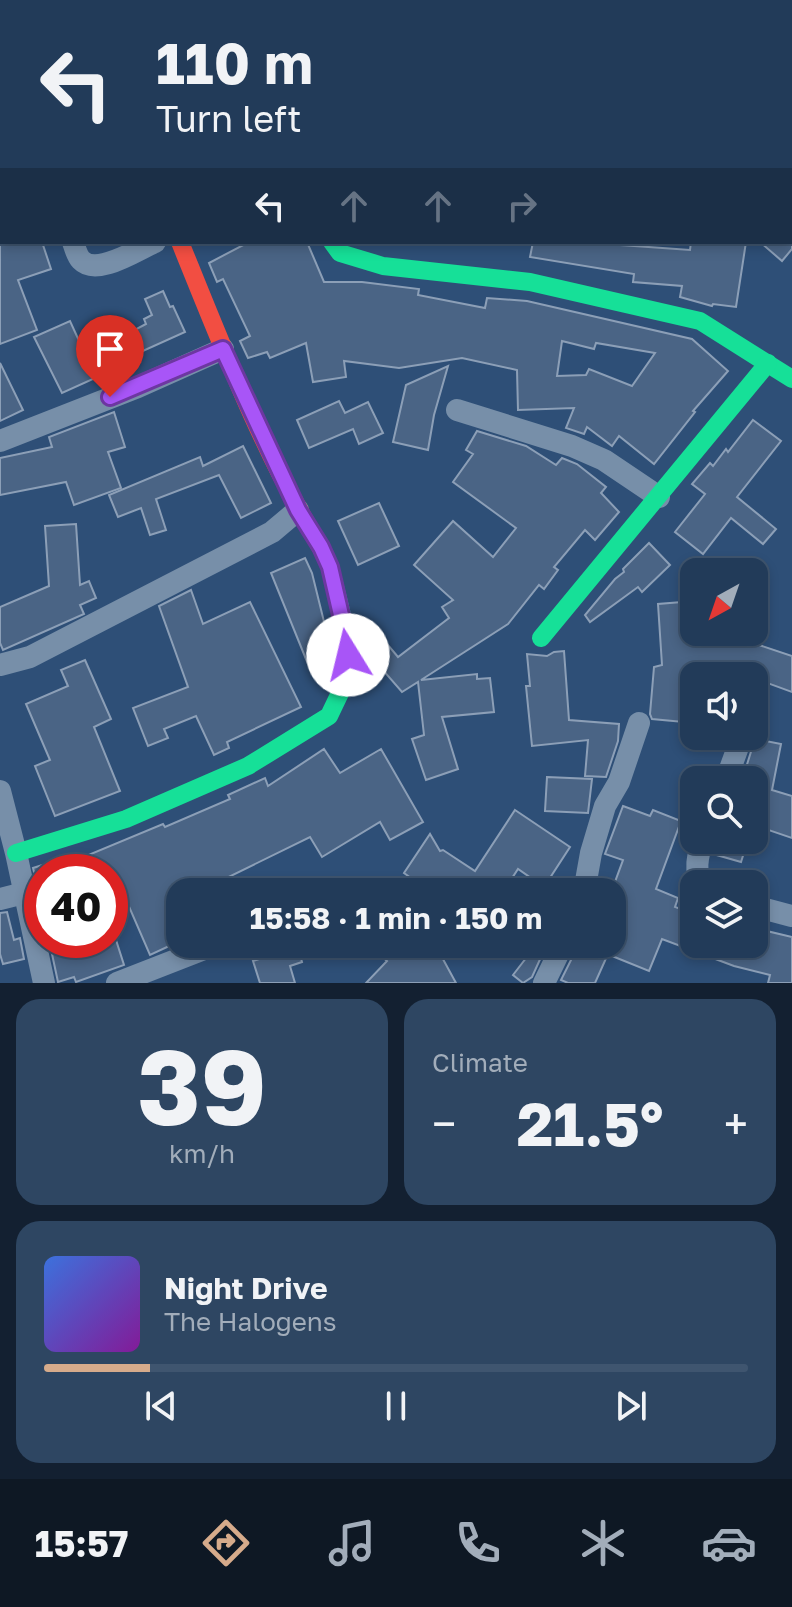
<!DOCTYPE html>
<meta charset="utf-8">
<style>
:root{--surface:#223b59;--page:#2e4662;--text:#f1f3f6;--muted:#a2adba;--line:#3f556f;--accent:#d6ab8b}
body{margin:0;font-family:"Golos Text",sans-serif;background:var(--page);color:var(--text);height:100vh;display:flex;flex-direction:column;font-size:30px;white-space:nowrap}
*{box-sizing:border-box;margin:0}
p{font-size:26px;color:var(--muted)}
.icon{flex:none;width:44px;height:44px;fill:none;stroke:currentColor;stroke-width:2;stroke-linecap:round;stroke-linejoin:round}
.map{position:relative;height:983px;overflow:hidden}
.drawer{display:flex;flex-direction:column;gap:16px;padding:16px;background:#132031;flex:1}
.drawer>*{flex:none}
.guide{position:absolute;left:0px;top:0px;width:792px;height:244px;box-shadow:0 4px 12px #0003,0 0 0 2px var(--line);background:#223b59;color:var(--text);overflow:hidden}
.needle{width:52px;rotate:220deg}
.buttons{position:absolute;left:680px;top:558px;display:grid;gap:16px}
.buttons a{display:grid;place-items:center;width:88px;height:88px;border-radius:16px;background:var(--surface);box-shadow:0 4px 12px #0003,0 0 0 2px var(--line);font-size:40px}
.speed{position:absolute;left:24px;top:854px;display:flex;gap:16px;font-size:40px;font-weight:700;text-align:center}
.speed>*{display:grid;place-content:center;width:104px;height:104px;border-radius:50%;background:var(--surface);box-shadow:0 4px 12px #0003,0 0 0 2px var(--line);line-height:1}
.speed .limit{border:12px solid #d22;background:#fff;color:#111}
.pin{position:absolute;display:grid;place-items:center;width:68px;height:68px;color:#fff;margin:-82px -34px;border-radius:50% 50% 50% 0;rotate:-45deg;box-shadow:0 0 8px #0007}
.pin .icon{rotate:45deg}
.me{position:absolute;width:88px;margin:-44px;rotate:351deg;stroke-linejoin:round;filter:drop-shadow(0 0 6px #0008)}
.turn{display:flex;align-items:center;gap:28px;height:168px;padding:0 24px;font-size:36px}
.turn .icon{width:104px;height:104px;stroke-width:2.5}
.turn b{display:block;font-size:56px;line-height:68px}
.lanes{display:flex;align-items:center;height:76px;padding:0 24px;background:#0003;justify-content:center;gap:40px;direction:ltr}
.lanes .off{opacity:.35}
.big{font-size:60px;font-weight:700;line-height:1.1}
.drawer .widget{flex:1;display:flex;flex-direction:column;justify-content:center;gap:12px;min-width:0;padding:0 28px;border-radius:24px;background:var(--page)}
.drawer .dial{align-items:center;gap:0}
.dial b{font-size:104px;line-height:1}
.song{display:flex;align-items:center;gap:24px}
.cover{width:96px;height:96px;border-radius:12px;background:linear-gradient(135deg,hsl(220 70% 55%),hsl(290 70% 35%))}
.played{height:8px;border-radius:4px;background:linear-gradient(90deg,var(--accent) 15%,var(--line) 15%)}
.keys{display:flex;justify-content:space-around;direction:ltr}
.heat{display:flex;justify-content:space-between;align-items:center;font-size:44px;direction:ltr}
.drawer .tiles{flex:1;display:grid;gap:16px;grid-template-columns:1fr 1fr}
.widget:last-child{grid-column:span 2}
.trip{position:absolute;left:166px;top:878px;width:460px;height:80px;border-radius:24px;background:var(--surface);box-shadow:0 4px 12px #0003,0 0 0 2px var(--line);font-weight:700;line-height:80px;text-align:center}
.tab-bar{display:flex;height:128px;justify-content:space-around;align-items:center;background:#0e1824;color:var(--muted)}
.tab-bar .icon{width:56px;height:56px}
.tab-bar .active{color:var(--accent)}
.tab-bar b{font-size:36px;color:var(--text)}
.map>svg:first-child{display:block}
.building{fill:#4a6485;stroke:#8c9fb7;stroke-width:2;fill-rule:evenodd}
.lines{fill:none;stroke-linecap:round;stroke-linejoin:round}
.street{stroke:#778fa9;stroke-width:22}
.fast{stroke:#16e098;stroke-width:18}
.jam{stroke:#f24e42;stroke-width:18}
.route-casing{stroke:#6d37a1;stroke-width:20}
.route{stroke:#a855f7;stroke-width:14}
</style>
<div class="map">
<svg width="792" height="983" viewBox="0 0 792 983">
<rect width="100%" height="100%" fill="#2e4f77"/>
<!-- building -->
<g class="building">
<polygon points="0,242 42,242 51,269 18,280 37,330 0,344"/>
<path d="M249 242H307L324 282H362L419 289 418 295 485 308 487 298 527 301 692 339 728 371 693 411 695 412 654 464 619 436 612 446 587 427 584 434 566 428 574 408 518 410 517 370 462 358 399 368 344 361 346 377 313 382 306 343 270 358 267 352 248 358 240 341 250 336 223 279 217 282 209 263ZM562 341 594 349 596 343 655 353 632 386 589 369 586 375 557 376Z"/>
<polygon points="533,242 622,242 621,245 690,250 691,242 746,242 736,307 713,304 712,306 680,297 682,286 633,282 634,274 530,257"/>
<polygon points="760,242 792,242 792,249 782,261"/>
<polygon points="163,291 170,307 173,306 185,332 136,354 140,362 109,378 106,373 62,393 34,337 70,321 86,356 146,324 144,319 152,315 145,299"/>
<polygon points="0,363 23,410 0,421"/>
<polygon points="448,366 434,415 428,450 393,442 406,385"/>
<polygon points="339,401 345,413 368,402 383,433 359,444 353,429 309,448 297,420"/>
<polygon points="114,412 125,447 108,452 121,488 74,505 66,482 0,495 0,458 52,447 49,437"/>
<polygon points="753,420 781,441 737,497 776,529 763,544 731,518 703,554 675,532 705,494 692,484 710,463 713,466 726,449 728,452"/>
<polygon points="477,431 526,446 556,465 562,458 577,464 606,487 601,493 619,512 595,540 585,530 554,567 558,570 544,589 539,585 508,624 421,680 477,674 477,679 490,678 494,712 442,717 458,769 426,780 412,739 424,735 418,682 402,692 368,653 368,650 383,639 398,657 449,618 442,607 453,600 414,565 453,521 493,557 516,528 453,482 473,454 466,450"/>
<polygon points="243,446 271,503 241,518 219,475 156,499 166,530 150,535 141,508 118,517 109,495 200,457 203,466"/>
<polygon points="379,503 399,546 358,565 338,521"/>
<polygon points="76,524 80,585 89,581 96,598 80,605 84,614 3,650 0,643 0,607 49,586 45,526"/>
<polygon points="649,543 670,565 642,592 638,587 590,622 585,615 615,579 624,572 623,569"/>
<polygon points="305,558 312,573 330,646 324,667 312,674 271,573"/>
<polygon points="191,590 203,624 250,602 301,707 227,742 229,748 214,755 196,716 164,729 168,738 148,746 133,708 188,687 159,606"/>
<polygon points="694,601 694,632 749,632 750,642 792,656 792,692 754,678 754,676 694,676 694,723 652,719 650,714 654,667 662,665 658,604"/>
<polygon points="564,651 569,720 619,724 618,741 606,777 585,776 588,740 532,746 526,686 530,686 527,654 547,656 554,652"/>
<polygon points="85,660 111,719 94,727 120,791 55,816 35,766 50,760 26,704 68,686 61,670"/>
<polygon points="755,739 781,744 772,790 792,796 792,838 754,825 754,776 744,774"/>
<polygon points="324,749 340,773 381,749 423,822 390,840 380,822 322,857 310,837 198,892 180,892 180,941 150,955 114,872 34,872 33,868 65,858 67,864 163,824 165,827 230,799 228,795 265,778 268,786"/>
<polygon points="547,777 592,779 588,813 545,811"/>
<polygon points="623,806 650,816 653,810 681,821 656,889 678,898 675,907 694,914 694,944 754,944 754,928 792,937 792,983 768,983 770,975 734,966 662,939 649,971 612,956 612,945 595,983 568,983 561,980 575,952 585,956 590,944 612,944 612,890 623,860 605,854"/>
<polygon points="515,810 570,847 544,887 518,869 503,892 454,892 437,880 429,891 404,873 430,834 440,851 443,850 475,871"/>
<polygon points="717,840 748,840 741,862 713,854"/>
<polygon points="7,912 14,940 20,938 24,959 3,964 0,954 0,913"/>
<polygon points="49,940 116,940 124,965 76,982 74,977 58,982"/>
<polygon points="367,944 431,944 438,950 456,983 366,983 387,961"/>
<polygon points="537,944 547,944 532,977 523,983 513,975"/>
<polygon points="298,947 302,962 290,966 295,983 260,983 253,961"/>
</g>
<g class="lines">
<!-- street -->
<g class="street">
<polyline points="33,0 34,2"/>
<polyline points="310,0 310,2"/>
<polyline points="645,0 648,2"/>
<polyline points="686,0 687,2"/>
<polyline points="790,87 792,89"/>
<polyline points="790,160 792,158"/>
<path d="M73 242C75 248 77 256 81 260 97 277 138 249 155 242"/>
<polyline points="457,410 572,446 604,460 659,497"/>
<polyline points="0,441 138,387 223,349"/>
<polyline points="0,665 30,657 272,532 298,510"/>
<polyline points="726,780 742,736"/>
<polyline points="0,791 16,853 44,983"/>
<path d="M703 840C698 854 693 872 703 884"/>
<polyline points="584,892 591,853 605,806 619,782 639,723"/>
<polyline points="0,899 24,893"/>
<polyline points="754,906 792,916"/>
<polyline points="117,983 217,944"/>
<polyline points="544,983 563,944"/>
</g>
<!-- fast -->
<g class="fast">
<polyline points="332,242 340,253 383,266 530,282 700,321 792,379"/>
<polyline points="541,638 768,363"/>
<polyline points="16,853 126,819 248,766 329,716 340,693 342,673 350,647 330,567 321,548"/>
</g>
<!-- jam -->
<path class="jam" d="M180 242C222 346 263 452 321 548"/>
</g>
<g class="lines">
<defs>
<polyline id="route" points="110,397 223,349 298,510 321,547 330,567 341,615 348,633 350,647 348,655"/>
</defs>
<!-- route casing -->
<use href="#route" class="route-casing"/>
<!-- route -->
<use href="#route" class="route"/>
</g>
</svg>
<div class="buttons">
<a><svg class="needle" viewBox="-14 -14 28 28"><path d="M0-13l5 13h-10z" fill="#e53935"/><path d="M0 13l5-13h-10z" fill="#a2adba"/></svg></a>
<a><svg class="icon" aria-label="sound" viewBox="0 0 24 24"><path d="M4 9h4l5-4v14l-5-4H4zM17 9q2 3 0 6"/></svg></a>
<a><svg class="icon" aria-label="search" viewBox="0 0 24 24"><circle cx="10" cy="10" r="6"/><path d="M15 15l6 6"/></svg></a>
<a><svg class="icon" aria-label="layers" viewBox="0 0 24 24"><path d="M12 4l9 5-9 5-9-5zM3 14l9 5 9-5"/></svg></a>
</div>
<div class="speed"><div class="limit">40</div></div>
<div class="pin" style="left:110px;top:397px;background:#d93025"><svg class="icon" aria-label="arrive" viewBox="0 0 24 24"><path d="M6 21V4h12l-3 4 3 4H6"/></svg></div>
<svg class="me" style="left:348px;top:655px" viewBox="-20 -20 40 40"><circle r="19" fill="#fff"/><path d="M0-13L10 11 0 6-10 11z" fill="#a855f7"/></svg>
<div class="trip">15:58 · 1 min · 150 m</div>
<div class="guide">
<div class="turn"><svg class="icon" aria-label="left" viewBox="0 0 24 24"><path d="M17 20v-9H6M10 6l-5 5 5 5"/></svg><div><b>110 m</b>Turn left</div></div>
<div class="lanes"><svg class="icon" aria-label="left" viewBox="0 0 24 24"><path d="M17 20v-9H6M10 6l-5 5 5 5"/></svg><svg class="icon off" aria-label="ahead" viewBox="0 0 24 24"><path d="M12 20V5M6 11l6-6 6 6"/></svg><svg class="icon off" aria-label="ahead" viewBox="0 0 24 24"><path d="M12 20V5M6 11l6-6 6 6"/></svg><svg class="icon off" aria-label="right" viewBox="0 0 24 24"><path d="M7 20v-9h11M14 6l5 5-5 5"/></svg></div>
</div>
</div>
<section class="drawer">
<div class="tiles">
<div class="widget dial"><b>39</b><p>km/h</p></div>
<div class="widget"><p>Climate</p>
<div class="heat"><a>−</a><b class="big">21.5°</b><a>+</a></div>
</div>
<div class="widget">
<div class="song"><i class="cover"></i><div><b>Night Drive</b><p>The Halogens</p></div></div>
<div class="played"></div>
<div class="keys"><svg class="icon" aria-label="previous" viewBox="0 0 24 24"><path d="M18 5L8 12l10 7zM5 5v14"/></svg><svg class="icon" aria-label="pause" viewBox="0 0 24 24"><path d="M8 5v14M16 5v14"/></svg><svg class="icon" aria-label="next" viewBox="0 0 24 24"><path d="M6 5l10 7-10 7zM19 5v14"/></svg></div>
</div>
</div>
</section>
<nav class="tab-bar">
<b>15:57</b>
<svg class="icon active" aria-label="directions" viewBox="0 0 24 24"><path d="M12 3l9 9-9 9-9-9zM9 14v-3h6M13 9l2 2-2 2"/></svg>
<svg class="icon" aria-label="music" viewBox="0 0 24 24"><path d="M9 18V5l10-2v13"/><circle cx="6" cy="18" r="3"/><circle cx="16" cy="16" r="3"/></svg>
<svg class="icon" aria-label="phone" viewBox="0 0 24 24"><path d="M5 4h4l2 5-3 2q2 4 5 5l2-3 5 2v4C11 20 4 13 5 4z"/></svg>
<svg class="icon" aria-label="climate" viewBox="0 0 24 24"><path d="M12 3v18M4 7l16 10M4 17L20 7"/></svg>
<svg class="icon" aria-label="car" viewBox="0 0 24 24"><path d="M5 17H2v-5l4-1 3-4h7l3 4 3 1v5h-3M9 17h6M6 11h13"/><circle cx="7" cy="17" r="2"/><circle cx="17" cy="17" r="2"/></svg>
</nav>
